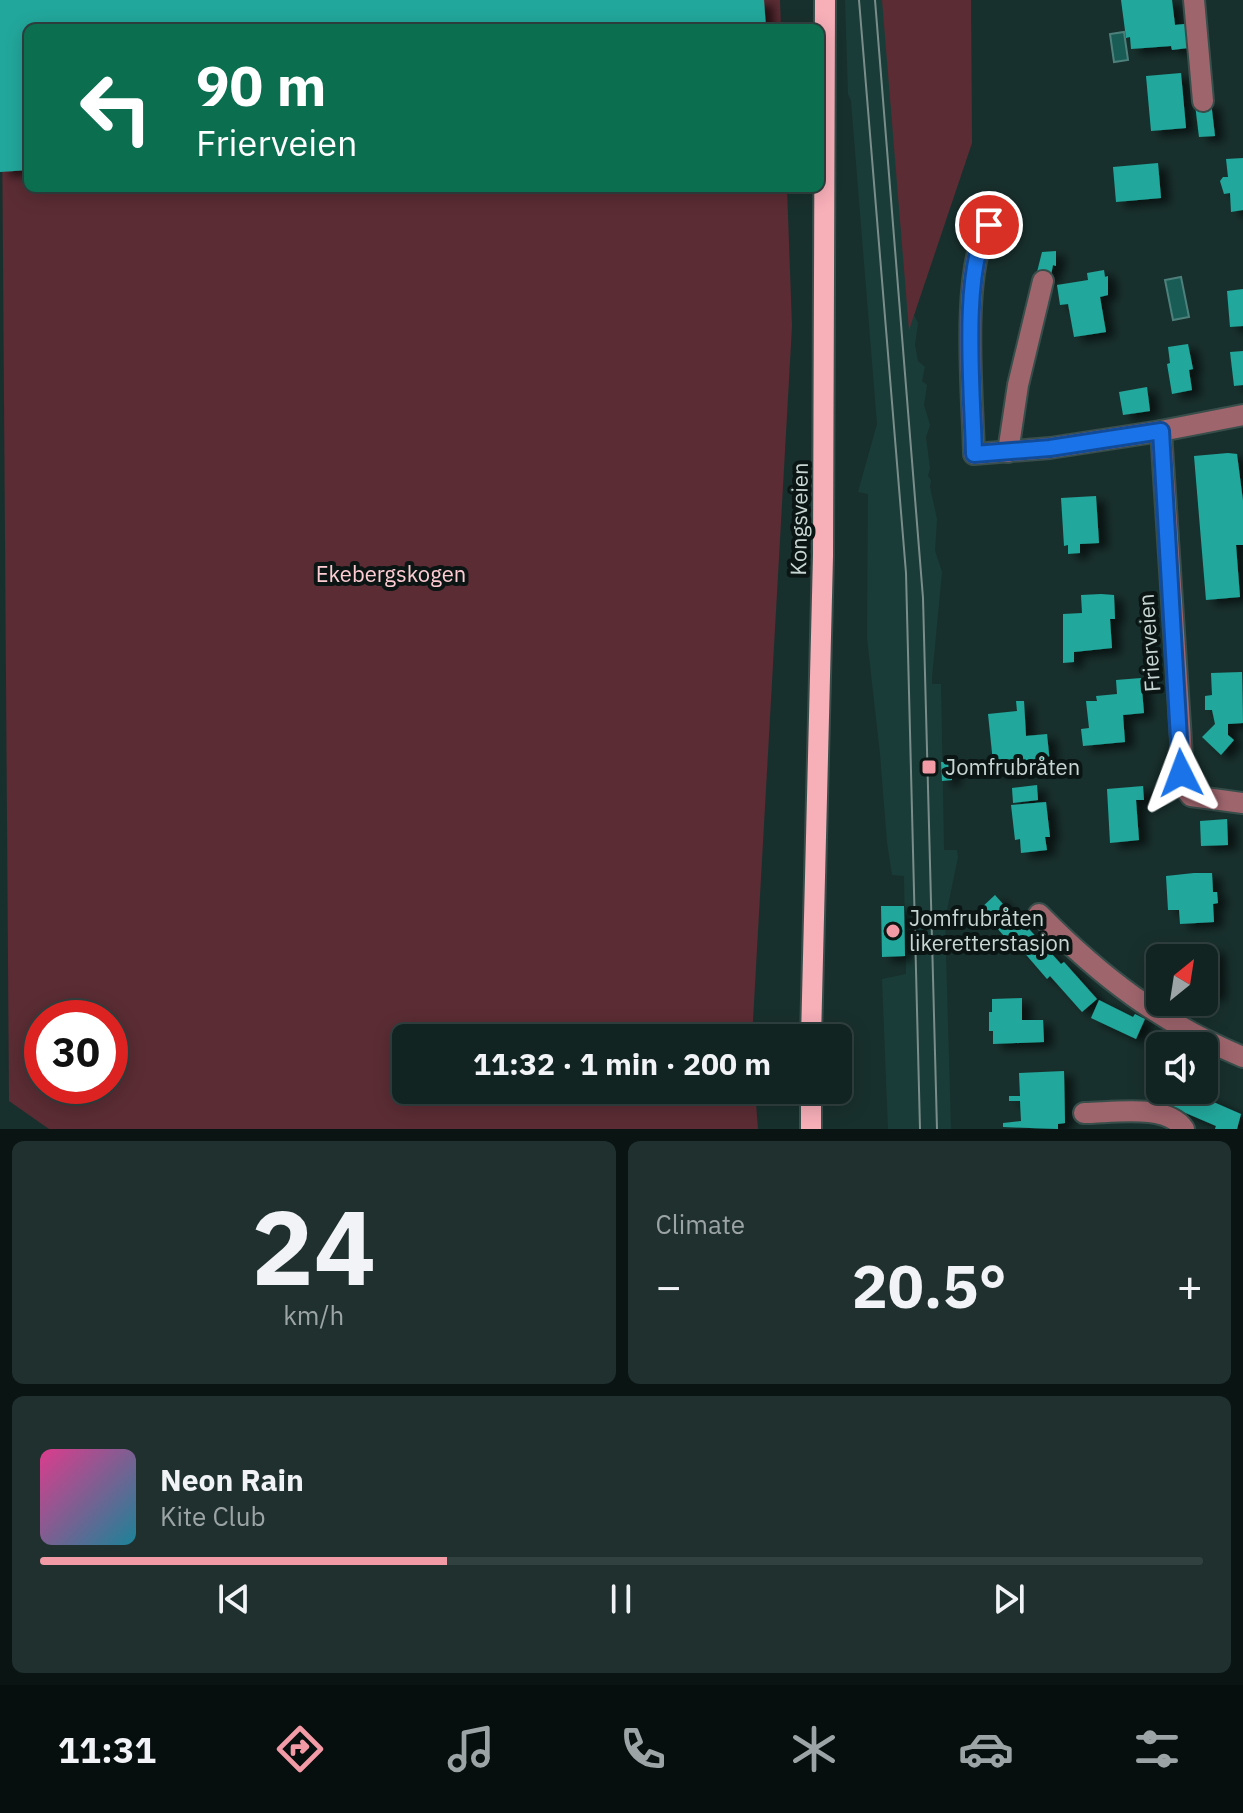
<!DOCTYPE html>
<meta charset="utf-8">
<style>
:root{--surface:#122422;--page:#1f302f;--text:#f1f3f6;--muted:#9ca4a5;--line:#314140;--accent:#f39aa7}
body{margin:0;font-family:"IBM Plex Sans",sans-serif;background:var(--page);color:var(--text);height:100vh;display:flex;flex-direction:column;font-size:30px;white-space:nowrap}
*{box-sizing:border-box;margin:0}
p{font-size:26px;color:var(--muted)}
.icon{flex:none;width:44px;height:44px;fill:none;stroke:currentColor;stroke-width:2;stroke-linecap:round;stroke-linejoin:round}
.map{position:relative;height:1129px;overflow:hidden}
.panel{display:flex;flex-direction:column;gap:12px;padding:12px;background:#0a1413;flex:1}
.panel>*{flex:none}
.top-card{position:absolute;left:24px;top:24px;width:800px;height:168px;border-radius:12px;box-shadow:0 4px 20px #0003,0 0 0 2px var(--line);background:#0b6e4f;color:#fff;overflow:hidden}
.needle{width:52px;rotate:30deg}
.tools{position:absolute;left:1146px;top:944px;display:grid;gap:16px}
.tools a{display:grid;place-items:center;width:72px;height:72px;border-radius:12px;background:var(--surface);box-shadow:0 4px 20px #0003,0 0 0 2px var(--line);font-size:40px}
.speed{position:absolute;left:24px;top:1000px;display:flex;gap:16px;font-size:40px;font-weight:700;text-align:center}
.speed>*{display:grid;place-content:center;width:104px;height:104px;border-radius:50%;background:var(--surface);box-shadow:0 4px 20px #0003,0 0 0 2px var(--line);line-height:1}
.speed .limit{border:12px solid #d22;background:#fff;color:#111}
.pin{position:absolute;display:grid;place-items:center;width:68px;height:68px;color:#fff;margin:-34px;border:4px solid #fff;border-radius:50%;box-shadow:0 2px 8px #0007}
.me{position:absolute;width:88px;margin:-44px;rotate:357deg;stroke-linejoin:round;filter:drop-shadow(0 0 6px #0008)}
.turn{display:flex;align-items:center;gap:28px;height:168px;padding:0 40px;font-size:36px}
.turn .icon{width:104px;height:104px;stroke-width:2.5}
.turn b{display:block;font-size:56px;line-height:68px}
.big{font-size:60px;font-weight:700;line-height:1.1}
.panel .tile{flex:1;display:flex;flex-direction:column;justify-content:center;gap:12px;min-width:0;padding:0 28px;border-radius:12px;background:var(--page)}
.panel .dial{align-items:center;gap:0}
.dial b{font-size:104px;line-height:1}
.song{display:flex;align-items:center;gap:24px}
.cover{width:96px;height:96px;border-radius:12px;background:linear-gradient(135deg,hsl(330 70% 55%),hsl(190 70% 35%))}
.played{height:8px;border-radius:4px;background:linear-gradient(90deg,var(--accent) 35%,var(--line) 35%)}
.keys{display:flex;justify-content:space-around;direction:ltr}
.heat{display:flex;justify-content:space-between;align-items:center;font-size:44px;direction:ltr}
.panel .tiles{flex:1;display:grid;gap:12px;grid-template-columns:1fr 1fr}
.tile:last-child{grid-column:span 2}
.trip{position:absolute;left:392px;top:1024px;width:460px;height:80px;border-radius:12px;background:var(--surface);box-shadow:0 4px 20px #0003,0 0 0 2px var(--line);font-weight:700;line-height:80px;text-align:center}
.dock{display:flex;height:128px;justify-content:space-around;align-items:center;background:#070e0e;color:var(--muted)}
.dock .icon{width:56px;height:56px}
.dock .current{color:var(--accent)}
.dock b{font-size:36px;color:var(--text)}
.map>svg:first-child{display:block}
.built{fill:#1a3c38}
.green{fill:#5b2c34;fill-rule:evenodd}
.water{fill:#195b55;stroke:#4d807b;stroke-width:2}
.building{fill:#22a79c;filter:url(#shadow)}
.lines{fill:none;stroke-linecap:round;stroke-linejoin:round}
.minor-casing{stroke:#384e4b;stroke-width:24}
.major-casing{stroke:#384e4b;stroke-width:24}
.minor{stroke:#9f656d;stroke-width:20}
.major{stroke:#f7afb8;stroke-width:20}
.tram{stroke:#7a8d8a;stroke-width:2}
.route-casing{stroke:#114b97;stroke-width:20}
.route{stroke:#1a73e8;stroke-width:14}
.poi-dot{fill:#f39aa7;stroke:#0b1614;stroke-width:3}
.labels{text-anchor:middle;stroke-width:8;stroke-linejoin:round;paint-order:stroke}
.street-label{font-size:22px;fill:#c7d5d3;stroke:#0b1614}
.park-label{font-size:22px;fill:#fecdd3;stroke:#0b1614}
.poi-label{font-size:22px;fill:#c7d5d3;stroke:#0b1614;text-anchor:start}
</style>
<div class="map">
<svg width="1243" height="1129" viewBox="0 0 1243 1129">
<defs>
<filter id="shadow"><feDropShadow dx="9" dy="5" stdDeviation="4" flood-color="#0009"/></filter>
</defs>
<rect width="100%" height="100%" fill="#18302d"/>
<!-- built -->
<polygon class="built" points="845,0 885,0 916,310 914,315 918,323 915,345 918,361 925,367 922,381 927,385 924,405 930,425 926,437 930,468 928,476 931,480 930,487 937,519 935,551 942,572 932,677 932,684 941,684 944,850 957,850 958,857 945,920 951,1129 888,1129 882,979 906,974 904,876 892,875 887,842 880,754 867,638 868,494 858,492 877,424 851,101 848,94"/>
<!-- green -->
<g class="green">
<path d="M12 0H780L781 28H28V188H787L792 326 752 1038H406V1090H755L758 1129H49L9 1101 2 118ZM42 1018H110V1086H42Z"/>
<polygon points="882,0 971,0 972,143 909,330"/>
</g>
<!-- water -->
<g class="water">
<polygon points="1124,32 1128,60 1114,62 1110,34"/>
<polygon points="1181,277 1189,317 1173,320 1165,280"/>
</g>
<!-- building -->
<g class="building">
<polygon points="0,0 764,0 766,28 28,28 28,170 0,172"/>
<polygon points="1121,0 1172,0 1175,25 1193,23 1196,47 1172,50 1171,46 1131,49 1130,37 1126,38"/>
<polygon points="1181,73 1186,128 1151,131 1146,76"/>
<polygon points="1211,102 1215,136 1199,137 1195,104"/>
<polygon points="1243,158 1243,210 1231,212 1230,193 1224,194 1220,181 1223,177 1228,177 1226,159"/>
<polygon points="1158,163 1161,198 1116,202 1113,167"/>
<polygon points="1056,251 1056,266 1053,265 1050,280 1036,276 1042,252"/>
<polygon points="1104,270 1105,277 1108,276 1108,295 1100,297 1106,332 1074,337 1068,304 1060,305 1057,285 1088,280 1087,273"/>
<polygon points="1243,289 1243,326 1230,327 1227,291"/>
<polygon points="1188,344 1193,369 1189,370 1192,390 1172,394 1167,364 1170,363 1168,347"/>
<polygon points="1243,351 1243,385 1234,386 1230,352"/>
<polygon points="1147,387 1150,411 1123,415 1119,392"/>
<polygon points="1228,453 1237,454 1243,501 1243,545 1236,545 1240,597 1206,600 1194,456"/>
<polygon points="1096,496 1099,543 1080,544 1080,553 1068,554 1068,545 1064,546 1061,498"/>
<polygon points="1101,594 1114,595 1115,619 1110,619 1112,648 1074,652 1074,662 1063,663 1063,614 1082,613 1081,595"/>
<polygon points="1242,672 1243,723 1228,724 1228,735 1234,740 1221,755 1202,737 1215,724 1212,710 1205,710 1205,696 1212,695 1211,673"/>
<polygon points="1141,678 1144,713 1123,715 1125,742 1083,746 1081,729 1089,728 1086,701 1097,701 1096,696 1117,694 1116,680"/>
<polygon points="1016,701 1024,701 1026,736 1047,734 1050,764 994,772 988,714 1017,711"/>
<polygon points="941,762 951,762 952,780 942,781"/>
<polygon points="1037,785 1038,800 1013,803 1012,788"/>
<polygon points="1143,786 1144,800 1136,800 1139,840 1110,843 1107,789"/>
<polygon points="1046,802 1050,837 1045,837 1047,850 1021,853 1020,839 1015,840 1011,805"/>
<polygon points="1227,819 1228,845 1201,846 1200,821"/>
<polygon points="1194,873 1212,873 1213,892 1217,892 1218,903 1213,904 1214,922 1180,924 1179,910 1168,910 1166,876"/>
<polygon points="995,895 1027,931 1029,929 1061,964 1064,962 1097,999 1082,1012 1050,976 1047,979 1016,943 1013,946 980,909"/>
<polygon points="881,906 904,906 905,956 882,957"/>
<polygon points="1216,948 1217,995 1204,996 1204,958 1180,958 1179,949"/>
<polygon points="1022,998 1022,1020 1043,1020 1044,1042 993,1044 993,1031 989,1031 989,1012 992,1012 992,999"/>
<polygon points="1099,1000 1133,1017 1135,1014 1145,1019 1136,1039 1091,1018"/>
<polygon points="1064,1071 1065,1123 1058,1124 1058,1129 1003,1127 1003,1123 1021,1121 1020,1101 1009,1101 1009,1096 1020,1096 1019,1073"/>
<polygon points="1161,1090 1186,1090 1241,1114 1237,1129 1215,1129 1216,1126 1160,1102 1162,1094 1160,1093"/>
</g>
<g class="lines">
<defs>
<g id="minor">
<polyline points="1194,0 1203,101"/>
<path d="M989 225C960 268 973 400 974 454L1050 448 1161 431"/>
<polyline points="1243,415 1161,431 1184,787 1191,796 1243,803"/>
<polyline points="1008,452 1018,385 1043,281"/>
<path d="M1039 914C1101 977 1161 1023 1243 1057"/>
<path d="M1084 1113C1112 1113 1167 1103 1184 1129"/>
</g>
<g id="major">
<polyline points="811,1038 823,556 825,0"/>
<polyline points="811,1090 811,1129"/>
</g>
</defs>
<!-- minor casing -->
<use href="#minor" class="minor-casing"/>
<!-- major casing -->
<use href="#major" class="major-casing"/>
<!-- minor -->
<use href="#minor" class="minor"/>
<!-- major -->
<use href="#major" class="major"/>
<!-- tram -->
<g class="tram">
<polyline points="859,0 906,573 920,1129"/>
<polyline points="875,0 923,598 937,1129"/>
</g>
</g>
<g class="lines">
<defs>
<path id="route" d="M989 225C960 269 973 399 974 454L1050 448 1161 431 1181 773"/>
</defs>
<!-- route casing -->
<use href="#route" class="route-casing"/>
<!-- route -->
<use href="#route" class="route"/>
</g>
<!-- markers -->
<g class="poi-dot">
<rect x="921" y="759" width="16" height="16" rx="4"/>
<circle cx="893" cy="931" r="8"/>
</g>
<g class="labels">
<!-- street labels -->
<g class="street-label">
<text transform="translate(799 519) rotate(-89)" y="8">Kongsveien</text>
<text transform="translate(1149 643) rotate(-94)" y="8">Frierveien</text>
</g>
<!-- park labels -->
<g class="park-label">
<text x="391" y="582">Ekebergskogen</text>
</g>
<!-- poi labels -->
<g class="poi-label">
<text x="945" y="775">Jomfrubråten</text>
<text x="909" y="926">Jomfrubråten<tspan x="909" dy="25">likeretterstasjon</tspan></text>
</g>
</g>
</svg>
<div class="tools">
<a><svg class="needle" viewBox="-14 -14 28 28"><path d="M0-13l5 13h-10z" fill="#e53935"/><path d="M0 13l5-13h-10z" fill="#9ca4a5"/></svg></a>
<a><svg class="icon" aria-label="sound" viewBox="0 0 24 24"><path d="M4 9h4l5-4v14l-5-4H4zM17 9q2 3 0 6"/></svg></a>
</div>
<div class="speed"><div class="limit">30</div></div>
<div class="pin" style="left:989px;top:225px;background:#d93025"><svg class="icon" aria-label="arrive" viewBox="0 0 24 24"><path d="M6 21V4h12l-3 4 3 4H6"/></svg></div>
<svg class="me" style="left:1181px;top:773px" viewBox="-20 -20 40 40"><path d="M0-17L14 15 0 8-14 15z" fill="#1a73e8" stroke="#fff" stroke-width="4"/></svg>
<div class="trip">11:32 · 1 min · 200 m</div>
<div class="top-card">
<div class="turn"><svg class="icon" aria-label="left" viewBox="0 0 24 24"><path d="M17 20v-9H6M10 6l-5 5 5 5"/></svg><div><b>90 m</b>Frierveien</div></div>
</div>
</div>
<section class="panel">
<div class="tiles">
<div class="tile dial"><b>24</b><p>km/h</p></div>
<div class="tile"><p>Climate</p>
<div class="heat"><a>−</a><b class="big">20.5°</b><a>+</a></div>
</div>
<div class="tile">
<div class="song"><i class="cover"></i><div><b>Neon Rain</b><p>Kite Club</p></div></div>
<div class="played"></div>
<div class="keys"><svg class="icon" aria-label="previous" viewBox="0 0 24 24"><path d="M18 5L8 12l10 7zM5 5v14"/></svg><svg class="icon" aria-label="pause" viewBox="0 0 24 24"><path d="M8 5v14M16 5v14"/></svg><svg class="icon" aria-label="next" viewBox="0 0 24 24"><path d="M6 5l10 7-10 7zM19 5v14"/></svg></div>
</div>
</div>
</section>
<nav class="dock">
<b>11:31</b>
<svg class="icon current" aria-label="directions" viewBox="0 0 24 24"><path d="M12 3l9 9-9 9-9-9zM9 14v-3h6M13 9l2 2-2 2"/></svg>
<svg class="icon" aria-label="music" viewBox="0 0 24 24"><path d="M9 18V5l10-2v13"/><circle cx="6" cy="18" r="3"/><circle cx="16" cy="16" r="3"/></svg>
<svg class="icon" aria-label="phone" viewBox="0 0 24 24"><path d="M5 4h4l2 5-3 2q2 4 5 5l2-3 5 2v4C11 20 4 13 5 4z"/></svg>
<svg class="icon" aria-label="climate" viewBox="0 0 24 24"><path d="M12 3v18M4 7l16 10M4 17L20 7"/></svg>
<svg class="icon" aria-label="car" viewBox="0 0 24 24"><path d="M5 17H2v-5l4-1 3-4h7l3 4 3 1v5h-3M9 17h6M6 11h13"/><circle cx="7" cy="17" r="2"/><circle cx="17" cy="17" r="2"/></svg>
<svg class="icon" aria-label="filters" viewBox="0 0 24 24"><path d="M4 7h16M4 17h16"/><circle cx="9" cy="7" r="2"/><circle cx="15" cy="17" r="2"/></svg>
</nav>
